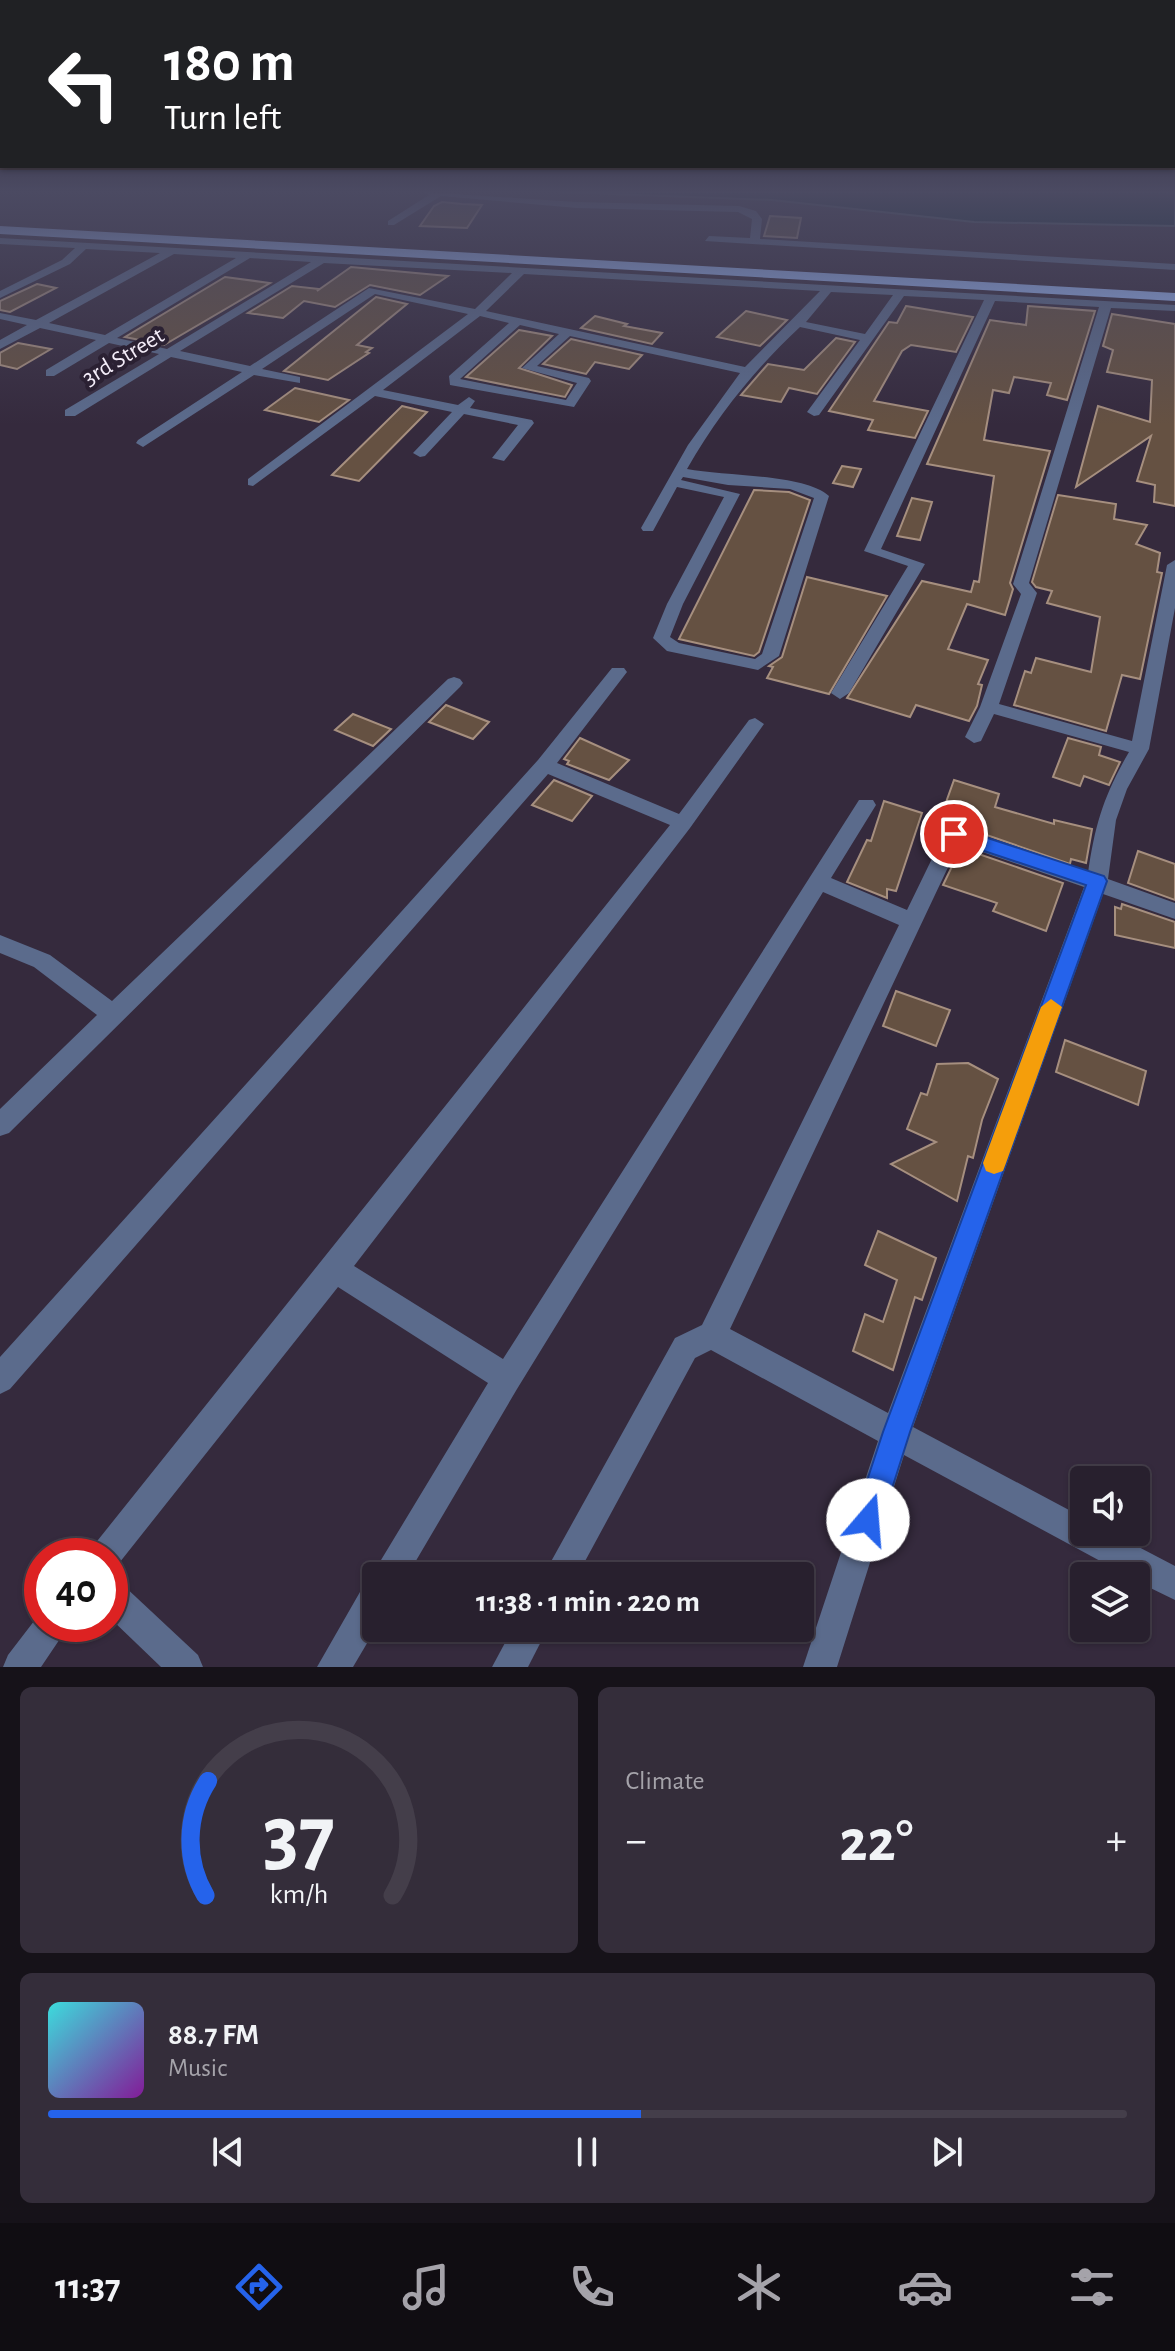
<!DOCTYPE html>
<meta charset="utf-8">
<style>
:root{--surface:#28202e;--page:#342d3a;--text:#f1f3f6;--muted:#a5a3aa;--line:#443e4a;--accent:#2563eb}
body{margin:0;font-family:"Alegreya Sans",sans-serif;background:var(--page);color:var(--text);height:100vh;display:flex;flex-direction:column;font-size:30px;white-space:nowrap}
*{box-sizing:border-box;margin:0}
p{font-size:26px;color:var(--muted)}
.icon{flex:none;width:44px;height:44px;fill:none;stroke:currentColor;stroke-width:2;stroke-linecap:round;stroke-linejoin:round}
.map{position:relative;height:1667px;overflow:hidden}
.side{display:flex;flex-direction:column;gap:20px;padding:20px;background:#161219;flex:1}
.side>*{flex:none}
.hud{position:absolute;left:0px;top:0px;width:1176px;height:168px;box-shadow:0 2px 6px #0004,0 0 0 2px var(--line);background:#202124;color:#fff;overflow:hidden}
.tools{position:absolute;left:1070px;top:1466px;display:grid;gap:16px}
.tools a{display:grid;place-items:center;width:80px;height:80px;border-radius:8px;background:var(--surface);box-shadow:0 2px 6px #0004,0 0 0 2px var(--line);font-size:40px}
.speed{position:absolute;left:24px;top:1538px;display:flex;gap:16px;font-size:40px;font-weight:700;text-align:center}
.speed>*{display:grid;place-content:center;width:104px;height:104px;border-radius:50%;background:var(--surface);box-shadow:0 2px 6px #0004,0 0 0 2px var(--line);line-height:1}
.speed .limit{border:12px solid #d22;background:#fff;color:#111}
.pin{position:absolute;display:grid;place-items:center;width:68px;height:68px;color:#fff;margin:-34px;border:4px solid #fff;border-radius:50%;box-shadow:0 2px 8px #0007}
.me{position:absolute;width:88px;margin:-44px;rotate:18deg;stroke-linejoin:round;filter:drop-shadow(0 0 6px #0008)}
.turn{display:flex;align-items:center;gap:28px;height:168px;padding:0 32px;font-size:36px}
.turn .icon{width:104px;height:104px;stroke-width:2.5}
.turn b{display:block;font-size:56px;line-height:68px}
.big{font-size:60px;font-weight:700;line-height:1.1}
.side .tile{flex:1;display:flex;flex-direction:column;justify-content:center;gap:12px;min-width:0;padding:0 28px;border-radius:12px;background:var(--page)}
.side .dial{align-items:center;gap:0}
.dial svg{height:208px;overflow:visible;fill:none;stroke:var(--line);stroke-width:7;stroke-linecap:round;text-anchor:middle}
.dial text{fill:var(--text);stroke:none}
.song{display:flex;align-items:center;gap:24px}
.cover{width:96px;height:96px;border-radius:12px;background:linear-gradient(135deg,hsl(180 70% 55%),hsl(290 70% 35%))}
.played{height:8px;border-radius:4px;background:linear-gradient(90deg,var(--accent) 55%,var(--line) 55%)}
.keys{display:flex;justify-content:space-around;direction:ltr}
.heat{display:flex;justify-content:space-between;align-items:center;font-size:44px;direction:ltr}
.side .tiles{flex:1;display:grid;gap:20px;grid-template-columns:1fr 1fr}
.tile:last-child{grid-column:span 2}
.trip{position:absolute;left:362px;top:1562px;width:452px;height:80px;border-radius:8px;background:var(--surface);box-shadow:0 2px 6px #0004,0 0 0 2px var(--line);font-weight:700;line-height:80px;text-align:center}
.dock{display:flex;height:128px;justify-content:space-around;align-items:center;background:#100d12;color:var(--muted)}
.dock .icon{width:56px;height:56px}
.dock .on{color:var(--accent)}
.dock b{font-size:36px;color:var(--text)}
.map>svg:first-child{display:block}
.water{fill:#002130;stroke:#495e6c;stroke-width:2}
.building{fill:#655142;stroke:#a68f7f;stroke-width:2}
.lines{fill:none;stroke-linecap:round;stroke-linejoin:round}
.minor{fill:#5b6b8c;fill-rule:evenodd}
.highway{fill:#9cbdfe;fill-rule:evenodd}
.route{fill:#2563eb;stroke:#184099;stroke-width:2}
.slow{fill:#f59e0b}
.labels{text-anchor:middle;stroke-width:8;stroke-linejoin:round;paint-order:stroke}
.far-street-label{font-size:24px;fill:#f4edf9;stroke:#2b2133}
</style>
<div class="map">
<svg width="1175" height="1667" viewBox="0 0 1175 1667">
<rect width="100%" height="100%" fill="#352a3d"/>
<!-- water -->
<polygon class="water" points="560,192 1167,192 1175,193 1175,226 974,222 772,200"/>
<!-- building -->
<g class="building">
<polygon points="442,202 462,204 482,205 467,228 420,226 434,206"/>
<polygon points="770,216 801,218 797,238 764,236"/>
<polygon points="351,267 448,276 420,295 370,285 335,307 304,301 283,318 248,313 292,286 319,289 317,291"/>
<polygon points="225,277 270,283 164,345 125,337"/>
<polygon points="37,284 56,288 10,312 0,310 0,301"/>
<polygon points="376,297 407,304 357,345 372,348 366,352 369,353 328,380 284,371"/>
<polygon points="906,306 973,317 956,352 911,345 902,351 874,401 928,411 915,438 868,430 873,420 829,411 889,322 897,323"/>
<polygon points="1028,306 1095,311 1067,400 1047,395 1051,383 1014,377 1009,393 993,390 984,440 1050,451 1010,583 1013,589 1005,615 967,604 948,649 988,660 978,684 982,685 977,706 969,721 916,705 910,717 847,698 922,581 971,592 974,581 979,582 994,476 927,464 990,320 1026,325"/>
<polygon points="746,311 787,320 760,346 717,337"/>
<polygon points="1112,314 1175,324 1175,506 1154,502 1155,485 1137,481 1151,436 1076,487 1098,406 1150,422 1152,380 1107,372 1113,350 1103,346"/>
<polygon points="595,316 627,324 624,326 662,333 652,344 581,328"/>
<polygon points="519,330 552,336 519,368 572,385 565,397 466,377"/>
<polygon points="836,338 855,342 817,394 789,388 781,402 741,395 768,364 804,370"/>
<polygon points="571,339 642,355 629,369 595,362 586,374 543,364"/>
<polygon points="18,343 51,349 17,369 0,365 0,353"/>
<polygon points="295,388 349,400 319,422 265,410"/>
<polygon points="402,406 427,412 359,481 332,475"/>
<polygon points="842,466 861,469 853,487 833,483"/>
<polygon points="754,490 789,492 810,500 759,652 754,656 679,639"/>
<polygon points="1058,495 1116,504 1114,519 1147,525 1136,544 1160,553 1157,572 1162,573 1140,679 1122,675 1106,731 1014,705 1025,671 1031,673 1036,658 1091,672 1100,617 1047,603 1052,591 1036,587 1032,582"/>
<polygon points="912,498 932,502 920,540 897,536"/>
<polygon points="807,577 887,596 829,694 767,678 773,667 769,666 782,657"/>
<polygon points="446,705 489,722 473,739 429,722"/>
<polygon points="353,714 391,729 373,746 335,730"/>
<polygon points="580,738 629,760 609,780 567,764 569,761 564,759"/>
<polygon points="1068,738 1101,747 1099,755 1120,762 1109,785 1084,776 1080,786 1053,777"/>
<polygon points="554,780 592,796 572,821 532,805"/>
<polygon points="954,780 999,794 995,807 1054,824 1054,820 1092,829 1086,863 1071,859 1070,864 955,824 941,834 935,833"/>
<polygon points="884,801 922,813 896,891 887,889 887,898 847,882 867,840 871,841"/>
<polygon points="961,848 1063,883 1046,931 993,911 997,903 943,885"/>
<polygon points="1138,851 1175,864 1175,900 1128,883"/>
<polygon points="1122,904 1175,922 1175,948 1115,935 1115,907 1121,909"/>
<polygon points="896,991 950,1010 936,1046 883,1026"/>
<polygon points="1065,1040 1146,1071 1138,1105 1056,1072"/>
<polygon points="968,1063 998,1079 982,1120 973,1158 968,1156 957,1201 891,1164 936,1142 907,1129 921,1093 927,1095 937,1064"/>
<polygon points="878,1231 936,1258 922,1300 915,1297 893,1370 853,1351 865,1314 883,1322 897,1280 865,1265"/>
</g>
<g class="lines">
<!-- minor -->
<g class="minor">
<polygon points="423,192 577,202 739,206 756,211 762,219 760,239 1175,264 1175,270 705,241 709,236 750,238 752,219 738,212 577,208 441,196 394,225 388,225 388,221 429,195"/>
<path d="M0 238 1175 305V311L1111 308 1029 583 1037 593 999 704 1132 741 1167 565 1175 560V608L1149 749 1127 789 1116 820 1108 879 1175 903V919L1103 894 913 1427 1084 1518V1532H1110L1175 1566V1600L1136 1581V1576H1128L904 1455 837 1667H803L878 1441 711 1350 695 1358 577 1576H543L675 1338 702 1325 899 925 823 892 517 1389 407 1576H376V1628L353 1667H317L364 1585 375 1581 373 1576 378 1565 488 1383 338 1287 116 1567 110 1570V1556H89L94 1545 670 825 548 774 10 1389 0 1394V1357L538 760 612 668H624L627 672 557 763 679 814 749 720 755 718 764 724 690 828 354 1266 503 1359 859 800H873L876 805 831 878 907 910 944 834 954 827 1088 873C1095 824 1104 795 1129 752L994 714 981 741 974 743 965 737 980 707 1021 594 1013 584 1099 307 995 301 881 549 925 564 849 693 840 699 831 693 908 566 864 551 984 300 904 296 819 415 814 416 807 412 860 340 800 327C754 370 718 415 687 469 723 476 805 474 829 496L779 656 758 670 667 651 653 638 667 604 724 497 677 487 653 531H643L641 528 688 445 740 373 570 336 537 366 589 378 591 381 574 407 450 385 449 376 509 323 480 316 383 390 458 405 469 397 475 401 470 408 532 420 534 423 504 461 492 458 518 425 464 414 425 456 420 457 413 453 452 412 375 396 253 486 248 485V479L468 314 375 294 262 369 300 377V383L254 375 143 447 136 443 138 440 242 372 171 357 75 416H65V410L159 354 109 343 54 376H46V370L96 340 40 328 0 349V340L27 325 0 319V313L36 320 160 253 86 249 70 264 0 298V291L62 260 75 248 0 244ZM174 254 236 258 105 335 49 323ZM250 258 311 262 167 349 117 338ZM324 263 512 273 475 309 369 288 250 366 180 351ZM524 274 820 291 745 367 486 311ZM831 292 893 295 865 334 806 322ZM520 325 559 334 522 368 577 383 566 400 460 379ZM683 477 728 485 790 489 814 498 762 654 755 659 679 643 670 637 683 604 740 494 681 480ZM959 844 1084 887 888 1413 730 1329Z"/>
<polygon points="454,677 460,679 463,683 460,687 9,1133 0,1136 0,1109 97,1015 34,967 0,953 0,935 50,955 112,1001 448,679"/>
<polygon points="110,1580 122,1584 198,1655 203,1667 161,1667 110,1618"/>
<polygon points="41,1612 42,1624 70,1624 41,1667 3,1667 8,1655"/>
<polygon points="513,1628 548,1628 528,1667 492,1667"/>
</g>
<!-- highway -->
<polygon class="highway" points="0,226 1175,293 1175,301 0,234"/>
</g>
<!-- sky -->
<linearGradient id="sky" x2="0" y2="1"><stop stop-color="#1d1722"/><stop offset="0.45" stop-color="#4b4a62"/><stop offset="1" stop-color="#4b4a62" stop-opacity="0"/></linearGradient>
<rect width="1175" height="425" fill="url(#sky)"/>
<!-- route -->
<polygon class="route" points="954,827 1104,876 1107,881 910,1432 882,1520 878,1530 868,1534 858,1530 854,1520 883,1432 1086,885 948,839 948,829"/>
<!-- slow -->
<polygon class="slow" points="1051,999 1062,1007 1006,1163 1003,1171 994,1174 986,1171 983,1163 1041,1007"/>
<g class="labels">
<!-- far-street labels -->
<g class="far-street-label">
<text transform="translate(123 356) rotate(-31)" y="8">3rd Street</text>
</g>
</g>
</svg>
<div class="tools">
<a><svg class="icon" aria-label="sound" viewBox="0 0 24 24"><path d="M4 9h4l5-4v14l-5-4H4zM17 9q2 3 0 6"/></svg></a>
<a><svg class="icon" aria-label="layers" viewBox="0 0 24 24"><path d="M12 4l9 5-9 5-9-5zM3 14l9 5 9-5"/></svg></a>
</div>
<div class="speed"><div class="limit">40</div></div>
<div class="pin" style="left:954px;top:834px;background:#d93025"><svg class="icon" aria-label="arrive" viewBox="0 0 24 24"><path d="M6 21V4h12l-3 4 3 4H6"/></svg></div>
<svg class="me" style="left:868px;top:1520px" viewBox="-20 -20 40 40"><circle r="19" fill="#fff"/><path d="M0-13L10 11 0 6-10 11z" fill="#2563eb"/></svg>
<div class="trip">11:38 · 1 min · 220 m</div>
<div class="hud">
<div class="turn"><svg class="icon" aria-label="left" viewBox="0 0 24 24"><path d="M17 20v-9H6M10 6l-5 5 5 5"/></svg><div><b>180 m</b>Turn left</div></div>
</div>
</div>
<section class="side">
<div class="tiles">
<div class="tile dial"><svg viewBox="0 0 100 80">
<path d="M14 69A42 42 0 1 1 86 69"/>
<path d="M14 69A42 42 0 0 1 15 25" stroke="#2563eb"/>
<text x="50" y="56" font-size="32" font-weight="700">37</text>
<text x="50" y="72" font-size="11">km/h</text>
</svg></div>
<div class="tile"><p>Climate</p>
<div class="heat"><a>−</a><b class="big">22°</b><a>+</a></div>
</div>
<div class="tile">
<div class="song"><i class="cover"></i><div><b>88.7 FM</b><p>Music</p></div></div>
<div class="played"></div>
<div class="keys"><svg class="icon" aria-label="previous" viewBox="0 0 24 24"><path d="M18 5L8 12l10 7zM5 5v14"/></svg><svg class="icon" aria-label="pause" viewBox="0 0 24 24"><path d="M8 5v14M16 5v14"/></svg><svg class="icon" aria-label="next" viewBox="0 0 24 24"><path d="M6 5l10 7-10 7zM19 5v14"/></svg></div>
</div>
</div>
</section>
<nav class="dock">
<b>11:37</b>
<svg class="icon on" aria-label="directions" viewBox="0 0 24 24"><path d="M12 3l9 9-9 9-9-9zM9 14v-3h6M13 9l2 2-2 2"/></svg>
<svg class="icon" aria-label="music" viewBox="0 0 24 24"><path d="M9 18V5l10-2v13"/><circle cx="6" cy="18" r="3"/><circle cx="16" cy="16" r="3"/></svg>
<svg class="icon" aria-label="phone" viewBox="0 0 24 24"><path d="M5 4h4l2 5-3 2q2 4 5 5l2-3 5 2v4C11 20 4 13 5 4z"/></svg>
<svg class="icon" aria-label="climate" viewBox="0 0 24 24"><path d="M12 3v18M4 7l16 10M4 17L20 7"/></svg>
<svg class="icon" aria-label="car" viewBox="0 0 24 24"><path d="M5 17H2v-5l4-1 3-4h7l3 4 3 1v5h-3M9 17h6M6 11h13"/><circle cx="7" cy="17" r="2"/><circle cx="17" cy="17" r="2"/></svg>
<svg class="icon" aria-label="filters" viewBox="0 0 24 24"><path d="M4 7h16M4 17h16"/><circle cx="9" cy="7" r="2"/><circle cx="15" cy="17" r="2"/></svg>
</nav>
